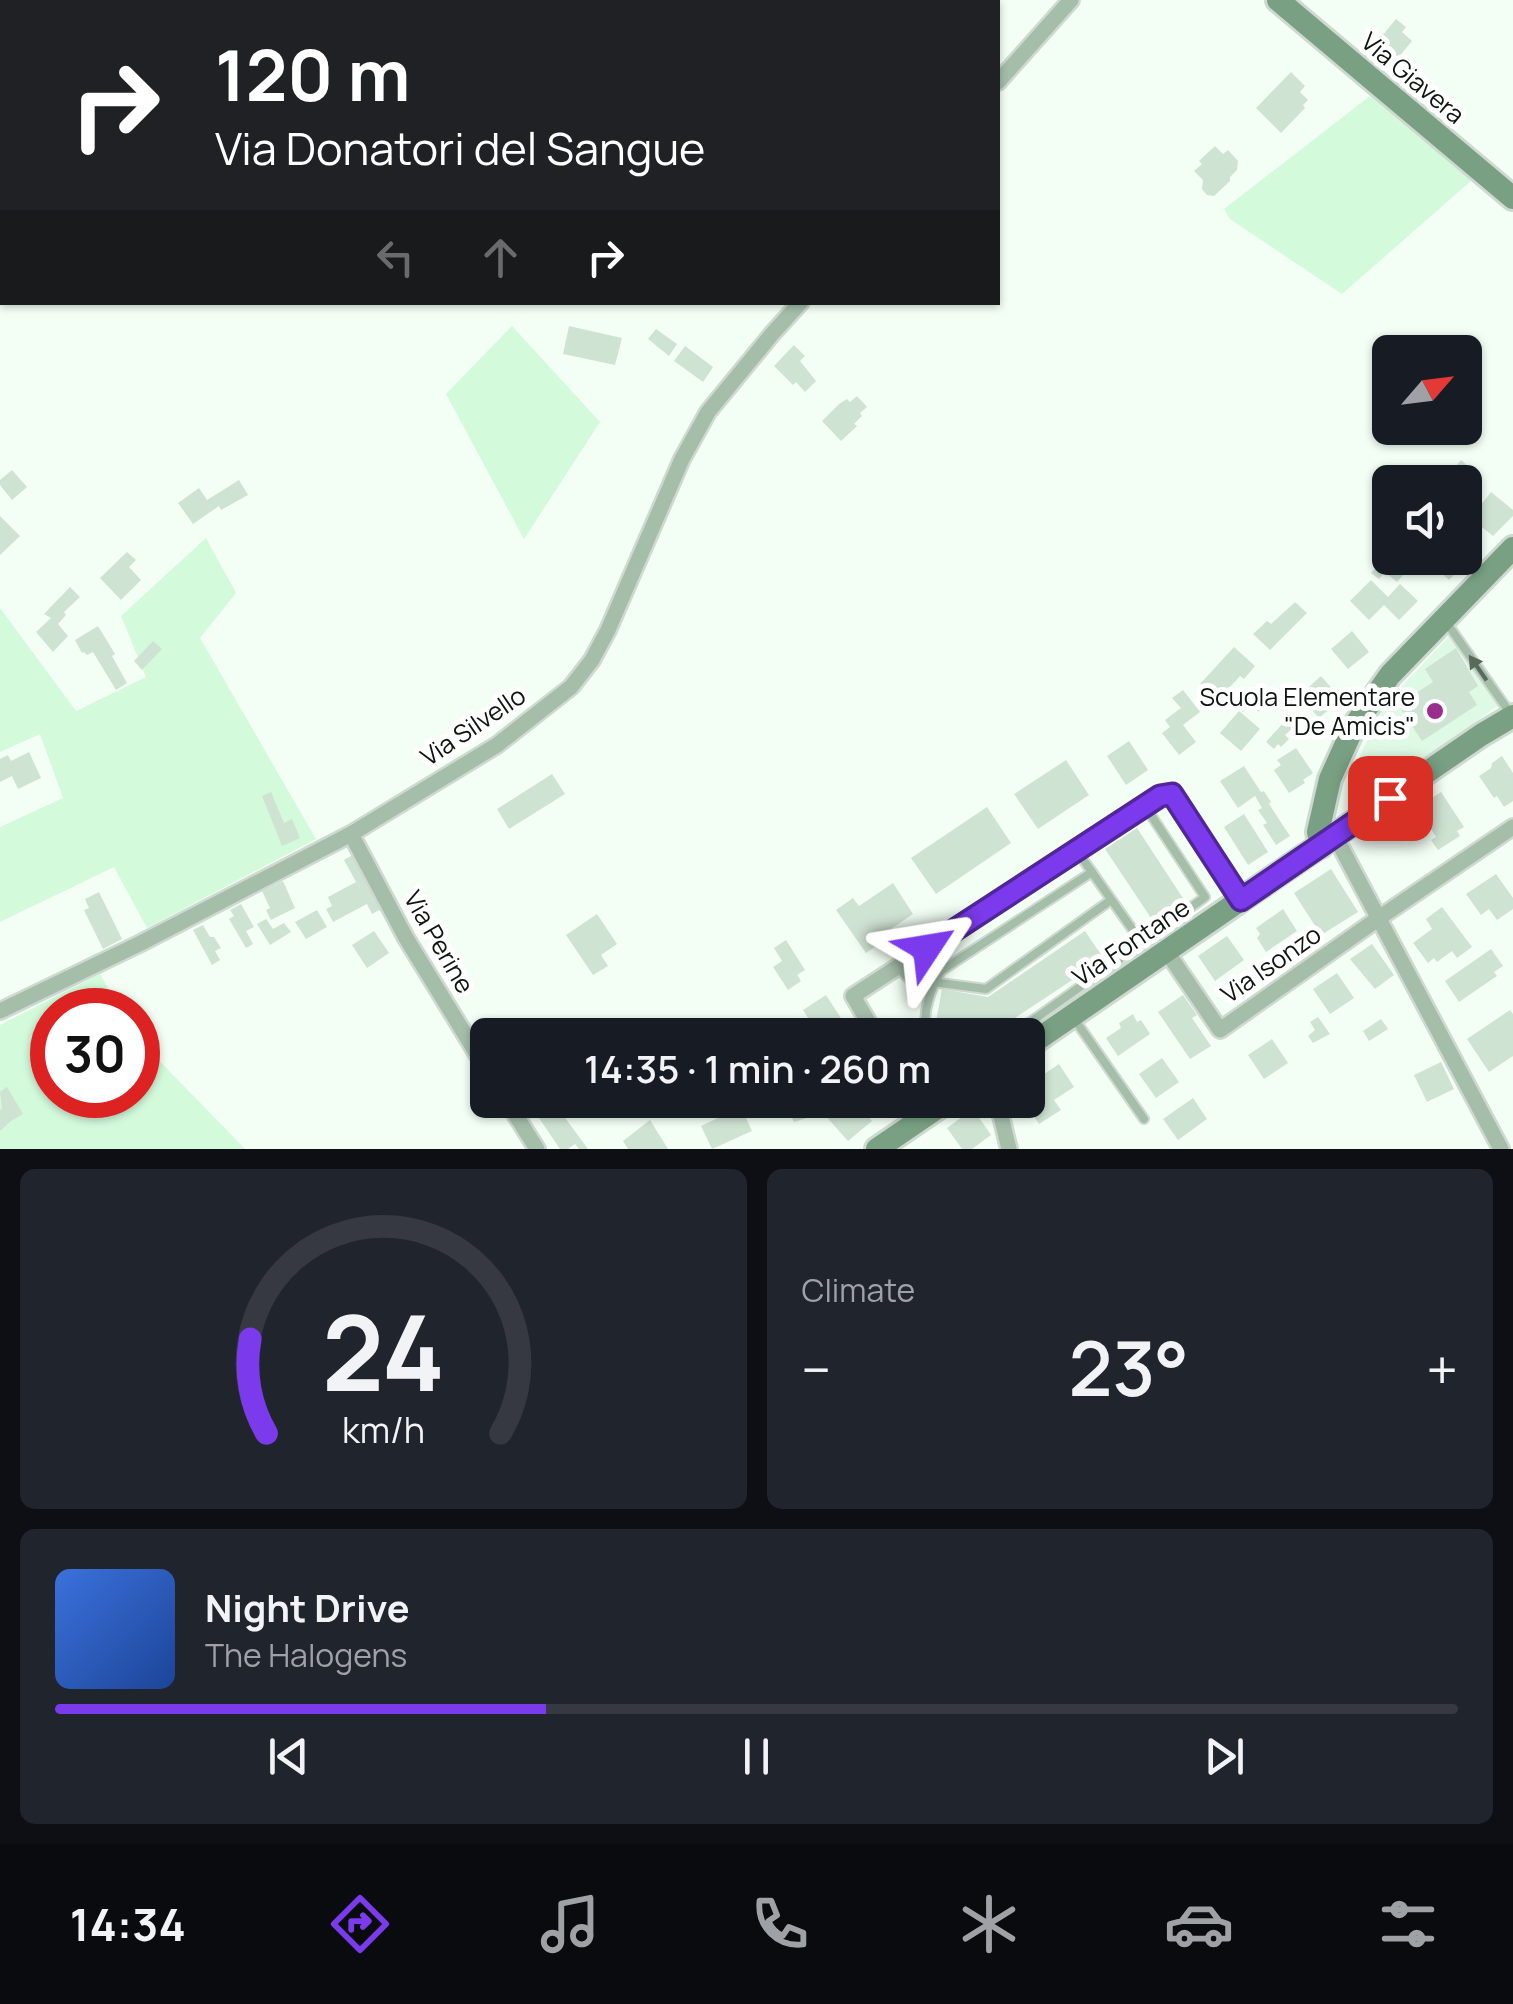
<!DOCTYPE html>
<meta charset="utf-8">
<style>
:root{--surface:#171b24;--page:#20242c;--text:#f1f3f6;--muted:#9ea1a6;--line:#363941;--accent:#7c3aed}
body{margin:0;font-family:Manrope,sans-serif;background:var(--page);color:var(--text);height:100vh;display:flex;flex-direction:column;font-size:38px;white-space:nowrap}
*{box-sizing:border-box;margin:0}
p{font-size:32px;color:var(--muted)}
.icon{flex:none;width:55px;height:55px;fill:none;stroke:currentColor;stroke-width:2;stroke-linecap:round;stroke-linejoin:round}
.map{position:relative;height:1149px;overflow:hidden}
.drawer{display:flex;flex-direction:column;gap:20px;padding:20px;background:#0d0f14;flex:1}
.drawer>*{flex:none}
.banner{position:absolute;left:0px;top:0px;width:1000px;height:305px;box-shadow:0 2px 8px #0004;background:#202124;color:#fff;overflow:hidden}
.needle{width:65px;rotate:62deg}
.fabs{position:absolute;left:1372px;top:335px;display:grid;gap:20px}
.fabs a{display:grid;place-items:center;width:110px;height:110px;border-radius:15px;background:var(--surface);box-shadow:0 2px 8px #0004;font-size:50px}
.speed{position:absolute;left:30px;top:988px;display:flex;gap:20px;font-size:50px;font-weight:700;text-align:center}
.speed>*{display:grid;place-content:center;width:130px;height:130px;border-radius:50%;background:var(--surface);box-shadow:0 2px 8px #0004;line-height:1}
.speed .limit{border:15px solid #d22;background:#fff;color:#111}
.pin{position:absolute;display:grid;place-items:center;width:85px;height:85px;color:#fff;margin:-42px;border-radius:20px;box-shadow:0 5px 15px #0006}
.me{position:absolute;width:110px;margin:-55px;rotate:57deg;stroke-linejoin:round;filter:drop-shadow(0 0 8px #0008)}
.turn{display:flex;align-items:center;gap:35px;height:210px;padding:0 50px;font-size:45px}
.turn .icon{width:130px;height:130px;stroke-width:2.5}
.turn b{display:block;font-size:70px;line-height:85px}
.lanes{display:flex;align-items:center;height:95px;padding:0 50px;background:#0003;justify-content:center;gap:50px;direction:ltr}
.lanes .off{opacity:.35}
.big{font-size:75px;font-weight:600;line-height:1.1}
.drawer .tile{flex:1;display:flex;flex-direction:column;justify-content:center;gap:15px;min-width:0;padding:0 35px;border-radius:15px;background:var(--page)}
.drawer .dial{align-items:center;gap:0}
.dial svg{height:260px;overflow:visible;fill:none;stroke:var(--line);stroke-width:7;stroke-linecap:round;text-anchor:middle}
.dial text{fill:var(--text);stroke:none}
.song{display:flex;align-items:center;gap:30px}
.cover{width:120px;height:120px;border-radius:15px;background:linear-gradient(135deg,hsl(220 70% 55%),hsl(220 70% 35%))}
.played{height:10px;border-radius:5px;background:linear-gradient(90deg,var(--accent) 35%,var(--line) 35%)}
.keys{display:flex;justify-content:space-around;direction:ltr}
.heat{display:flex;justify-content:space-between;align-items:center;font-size:55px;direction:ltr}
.drawer .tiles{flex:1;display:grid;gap:20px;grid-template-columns:1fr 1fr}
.tile:last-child{grid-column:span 2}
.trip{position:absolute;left:470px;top:1018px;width:575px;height:100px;border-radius:15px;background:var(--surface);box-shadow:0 2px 8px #0004;font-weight:600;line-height:100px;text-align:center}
.menu{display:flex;height:160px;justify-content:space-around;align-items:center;background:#090b0e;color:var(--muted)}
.menu .icon{width:70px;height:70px}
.menu .selected{color:var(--accent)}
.menu b{font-size:45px;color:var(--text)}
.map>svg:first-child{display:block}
.built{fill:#def9e4}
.green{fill:#d2fadb}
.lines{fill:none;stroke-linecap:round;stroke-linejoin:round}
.stream{stroke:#699574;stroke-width:5}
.building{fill:#cfe3d3}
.lane-casing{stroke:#ced9d0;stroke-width:12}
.street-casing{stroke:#ced9d0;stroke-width:20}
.secondary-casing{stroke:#ced9d0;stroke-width:28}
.lane{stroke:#a4beaa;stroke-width:8}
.street{stroke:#a4beaa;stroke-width:15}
.secondary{stroke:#79a083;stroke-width:22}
.oneway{fill:#59695c}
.route-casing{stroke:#51269a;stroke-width:25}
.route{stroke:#7c3aed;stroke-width:18}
.poi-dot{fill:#992e8f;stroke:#fff;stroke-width:4}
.labels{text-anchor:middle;stroke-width:10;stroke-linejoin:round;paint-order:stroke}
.street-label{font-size:25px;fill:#0e140f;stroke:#fff}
.poi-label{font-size:25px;fill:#0e140f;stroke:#fff;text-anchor:end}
</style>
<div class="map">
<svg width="1513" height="1149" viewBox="0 0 1513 1149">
<rect width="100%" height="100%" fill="#f3fff5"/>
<!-- built -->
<polygon class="built" points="1456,629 1505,701 1380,788 1365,791 1350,778 1383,706"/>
<!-- green -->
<g class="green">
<polygon points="1370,96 1471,181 1342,294 1230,219 1224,209"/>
<polygon points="512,326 600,422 524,539 446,394"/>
<polygon points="206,538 236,593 200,638 316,839 147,928 114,867 0,922 0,827 63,798 40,734 0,752 0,608 76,711 146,677 121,616"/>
<polygon points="100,974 120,1010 52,1010 52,1095 138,1095 138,1039 245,1149 0,1149 0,1025"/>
</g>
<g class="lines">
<!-- stream -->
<g class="stream">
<polyline points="698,0 702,2"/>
<polyline points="804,2 812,0"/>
</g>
</g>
<!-- building -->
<g class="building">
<polygon points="1396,19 1406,27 1402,32 1412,41 1398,58 1378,41"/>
<polygon points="1291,72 1305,86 1300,92 1308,100 1303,105 1305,108 1281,133 1256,108"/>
<polygon points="1215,146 1223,154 1228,150 1238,161 1237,170 1230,177 1230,181 1214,196 1207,195 1202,189 1203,180 1194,171 1202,164 1199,161"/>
<polygon points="569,326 622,338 615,365 563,354"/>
<polygon points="656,329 677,344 669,356 648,339"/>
<polygon points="794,345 805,356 800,361 816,381 805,392 796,382 793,385 774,366"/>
<polygon points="685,346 713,367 703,382 674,361"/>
<polygon points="857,396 867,407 860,413 862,416 854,424 857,426 841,441 822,421 839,404 847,399 850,402"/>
<polygon points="1461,460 1477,474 1471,481 1463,475 1461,478 1452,471"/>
<polygon points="12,470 27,487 12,500 0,485 0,480"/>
<polygon points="239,480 248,495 221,510 219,506 193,524 178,503 199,488 207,500"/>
<polygon points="1491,492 1513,510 1513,516 1493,536 1478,524 1481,521 1473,515"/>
<polygon points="0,516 20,536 0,555"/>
<polygon points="127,552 136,560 129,567 141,580 121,600 100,578"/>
<polygon points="1385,558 1403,575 1397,582 1385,572 1379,579 1371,573"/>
<polygon points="1434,558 1467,558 1469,560 1449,580 1430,562"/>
<polygon points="1371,580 1388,597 1400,584 1418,601 1399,620 1384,605 1369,620 1350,601"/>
<polygon points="70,587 80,597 64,612 66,615 58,624 68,636 53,652 36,632 51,618 44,614"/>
<polygon points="1295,602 1307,613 1270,650 1253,634 1267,621 1271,624"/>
<polygon points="98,626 115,654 112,656 127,683 116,690 93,652 87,655 84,652 82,653 75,640"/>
<polygon points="1352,631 1369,652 1348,669 1331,649"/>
<polygon points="153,641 162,649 142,670 134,661"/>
<polygon points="1234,647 1255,666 1244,679 1240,676 1218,700 1200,684"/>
<polygon points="1456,648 1478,686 1469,692 1477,705 1422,741 1398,705 1433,682 1425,669"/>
<polygon points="1321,676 1341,699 1319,718 1299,696"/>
<polygon points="1252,687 1268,702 1259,712 1250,704 1243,712 1236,705"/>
<polygon points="1183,690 1200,712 1183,725 1196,742 1179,755 1162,733 1170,727 1165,720 1181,708 1172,698"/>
<polygon points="1239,711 1260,729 1241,751 1220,733"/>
<polygon points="1285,721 1293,728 1285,735 1289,739 1281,747 1278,744 1274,749 1266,742"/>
<polygon points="1129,741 1148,770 1126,785 1107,756"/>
<polygon points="1296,748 1313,773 1303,780 1305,783 1289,793 1274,770 1281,765 1277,760"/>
<polygon points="29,752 41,778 18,789 12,776 0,782 0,759 8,755 11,761"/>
<polygon points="1502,756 1513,773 1513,801 1504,807 1497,796 1494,798 1479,776 1491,768 1492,763"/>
<polygon points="1066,760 1089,795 1038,829 1014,794"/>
<polygon points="1244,766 1261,792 1264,791 1271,802 1269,804 1290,836 1276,845 1263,825 1267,823 1258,810 1262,808 1255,796 1238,808 1220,781"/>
<polygon points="552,774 565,794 509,829 497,809"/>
<polygon points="271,792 284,823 292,819 300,838 282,846 262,796"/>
<polygon points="1441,792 1464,827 1457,831 1460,836 1438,850 1431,840 1436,837 1428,824 1422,828 1411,812"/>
<polygon points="987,807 1011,843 936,894 911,858"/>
<polygon points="1244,814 1268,852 1248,865 1224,827"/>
<polygon points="1137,828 1188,906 1157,927 1105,849"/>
<polygon points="356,853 385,907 372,914 367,904 333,922 326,909 332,906 328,897 356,882 344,860"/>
<polygon points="1331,869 1358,912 1321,935 1294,893"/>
<polygon points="1496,874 1513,898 1513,909 1497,920 1489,909 1481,915 1466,894"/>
<polygon points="283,881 295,908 271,920 266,910 270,908 262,891"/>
<polygon points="893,883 913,914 879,937 882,942 866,953 836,910 853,898 859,906"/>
<polygon points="99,892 122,939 103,949 84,910 89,908 85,899"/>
<polygon points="241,904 254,927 246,931 253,944 246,948 229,919 234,916 230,910"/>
<polygon points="1442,907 1472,947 1457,958 1452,951 1437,962 1434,958 1428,963 1413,943 1432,929 1426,919"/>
<polygon points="1283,909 1297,931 1266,952 1257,938 1260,934 1256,928"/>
<polygon points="317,910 327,927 306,939 295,922"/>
<polygon points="597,914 617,944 601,955 608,966 593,975 566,935"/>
<polygon points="266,919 273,929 284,923 291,932 270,945 257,924"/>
<polygon points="203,925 210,937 214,937 221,948 215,951 220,960 212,965 193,930"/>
<polygon points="374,931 389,953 367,968 352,945"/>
<polygon points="1085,931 1104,959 1006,1024 1003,1020 994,1026 983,1024 982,1030 936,1022 942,989 988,997"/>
<polygon points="1227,936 1244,960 1215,981 1198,956"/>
<polygon points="786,940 805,970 797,975 801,981 788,990 773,967 782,961 774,948"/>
<polygon points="1372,944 1394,975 1375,989 1350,959"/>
<polygon points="1491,949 1503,966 1494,972 1497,976 1459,1002 1445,981"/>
<polygon points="1337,973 1354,998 1330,1014 1313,989"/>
<polygon points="826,995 848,1029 838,1035 819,1035 803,1010"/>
<polygon points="1183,995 1197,1015 1192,1018 1211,1046 1190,1059 1158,1012"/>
<polygon points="1510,1010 1513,1014 1513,1056 1489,1072 1467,1039"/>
<polygon points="1133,1014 1137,1022 1141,1020 1150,1034 1118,1056 1106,1038 1121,1028 1119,1023"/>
<polygon points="1318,1017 1330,1034 1313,1043 1308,1036 1315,1030 1310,1022"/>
<polygon points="1381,1019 1388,1029 1369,1041 1363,1031"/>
<polygon points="1272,1039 1288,1063 1264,1079 1248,1055"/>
<polygon points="1162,1058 1179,1082 1156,1098 1139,1074"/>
<polygon points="1441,1062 1454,1089 1427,1102 1414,1075"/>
<polygon points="1059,1064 1074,1087 1054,1100 1061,1110 1039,1124 1023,1100 1028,1100 1028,1092 1040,1084 1037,1079"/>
<polygon points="7,1087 23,1114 11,1121 0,1131 0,1110 2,1109 0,1092"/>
<polygon points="1193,1098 1207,1119 1178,1140 1163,1119"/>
<polygon points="543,1100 552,1100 588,1149 579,1149 575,1144 568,1149 560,1149 539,1118 542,1115 535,1106"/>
<polygon points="792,1100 833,1100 837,1107 845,1100 855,1100 872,1121 848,1141 823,1113 794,1122 785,1103"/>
<polygon points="741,1107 752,1131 712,1149 701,1126"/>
<polygon points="973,1109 991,1135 972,1149 962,1149 947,1128"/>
<polygon points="650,1120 668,1149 628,1149 623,1141"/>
</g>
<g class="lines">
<defs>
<g id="lane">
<polyline points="1446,622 1510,713"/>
<polyline points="1077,851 1142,943 1205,897 1145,806"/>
<polyline points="897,967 909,979 986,989 1111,900"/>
<polyline points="1075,1020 1144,1119"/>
<path d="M927 1035C921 1016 931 987 941 971L1092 872"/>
<polyline points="1012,1035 1142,943"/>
</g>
<g id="street">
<polyline points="998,82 1071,0"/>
<polyline points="351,834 406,938 488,1072"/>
<polyline points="1335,836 1501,1149"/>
<polyline points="1167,952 1220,1030 1379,918 1513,827"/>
<polyline points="0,1011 141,943 351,834 497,745 571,687 592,660 608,630 682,459 708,412 772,334 801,302"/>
<polyline points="876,1035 853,996 1160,796 1172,794 1241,900"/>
<polyline points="506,1100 537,1149"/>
<polyline points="997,1100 1009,1149"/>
</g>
<g id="secondary">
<polyline points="1278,0 1513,198"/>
<polyline points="1321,846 1318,832 1330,779 1354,726 1390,675 1513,548"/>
<polyline points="1028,1046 1481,735 1513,716"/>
<polyline points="877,1149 949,1100"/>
</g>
</defs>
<!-- lane casing -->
<use href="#lane" class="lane-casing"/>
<!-- street casing -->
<use href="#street" class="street-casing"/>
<!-- secondary casing -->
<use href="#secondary" class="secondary-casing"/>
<!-- lane -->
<use href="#lane" class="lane"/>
<!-- street -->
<use href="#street" class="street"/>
<!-- secondary -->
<use href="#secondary" class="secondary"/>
</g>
<!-- one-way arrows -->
<defs><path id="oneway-solid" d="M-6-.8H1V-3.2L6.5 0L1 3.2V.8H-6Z" transform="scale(2.5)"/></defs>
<use class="oneway" href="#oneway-solid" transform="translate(1478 668) rotate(-125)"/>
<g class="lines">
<defs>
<polyline id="route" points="927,948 1160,796 1172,794 1241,900 1390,798"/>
</defs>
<!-- route casing -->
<use href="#route" class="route-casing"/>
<!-- route -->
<use href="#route" class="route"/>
</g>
<!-- markers -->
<circle class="poi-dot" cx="1435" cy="711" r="10"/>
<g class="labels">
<!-- street labels -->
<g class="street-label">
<text transform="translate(1413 78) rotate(40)" y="9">Via Giavera</text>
<text transform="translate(473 726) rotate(-34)" y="9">Via Silvello</text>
<text transform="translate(439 942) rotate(60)" y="9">Via Perine</text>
<text transform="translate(1131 942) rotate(-34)" y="9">Via Fontane</text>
<text transform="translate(1271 964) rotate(-35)" y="9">Via Isonzo</text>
</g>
<!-- poi labels -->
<g class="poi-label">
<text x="1415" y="706">Scuola Elementare<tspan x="1415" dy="29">"De Amicis"</tspan></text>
</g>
</g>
</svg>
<div class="fabs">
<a><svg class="needle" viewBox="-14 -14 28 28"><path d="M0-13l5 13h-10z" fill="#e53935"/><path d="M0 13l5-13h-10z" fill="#9ea1a6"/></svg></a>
<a><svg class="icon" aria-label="sound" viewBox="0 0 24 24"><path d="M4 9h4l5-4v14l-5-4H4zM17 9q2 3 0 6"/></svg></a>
</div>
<div class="speed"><div class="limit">30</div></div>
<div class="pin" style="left:1390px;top:798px;background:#d93025"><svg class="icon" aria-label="arrive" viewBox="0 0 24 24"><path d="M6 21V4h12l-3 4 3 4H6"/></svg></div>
<svg class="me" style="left:927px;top:948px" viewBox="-20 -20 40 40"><path d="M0-17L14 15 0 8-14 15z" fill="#7c3aed" stroke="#fff" stroke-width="4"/></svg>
<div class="trip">14:35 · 1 min · 260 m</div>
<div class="banner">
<div class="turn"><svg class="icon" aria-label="right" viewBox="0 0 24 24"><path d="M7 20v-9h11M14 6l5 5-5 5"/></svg><div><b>120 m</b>Via Donatori del Sangue</div></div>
<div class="lanes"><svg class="icon off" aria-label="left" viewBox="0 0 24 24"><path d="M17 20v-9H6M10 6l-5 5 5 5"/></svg><svg class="icon off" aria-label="ahead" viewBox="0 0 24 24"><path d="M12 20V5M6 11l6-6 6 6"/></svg><svg class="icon" aria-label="right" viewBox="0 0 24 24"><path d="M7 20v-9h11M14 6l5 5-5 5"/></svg></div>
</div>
</div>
<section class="drawer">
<div class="tiles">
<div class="tile dial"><svg viewBox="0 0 100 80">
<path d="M14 69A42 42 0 1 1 86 69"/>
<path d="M14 69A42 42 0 0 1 9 40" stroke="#7c3aed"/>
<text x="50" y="56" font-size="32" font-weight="700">24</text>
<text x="50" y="72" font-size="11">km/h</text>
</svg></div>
<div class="tile"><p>Climate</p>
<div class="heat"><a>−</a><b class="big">23°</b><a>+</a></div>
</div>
<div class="tile">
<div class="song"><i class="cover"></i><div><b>Night Drive</b><p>The Halogens</p></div></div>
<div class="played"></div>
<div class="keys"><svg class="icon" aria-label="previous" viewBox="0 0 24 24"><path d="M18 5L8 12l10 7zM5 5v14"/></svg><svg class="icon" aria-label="pause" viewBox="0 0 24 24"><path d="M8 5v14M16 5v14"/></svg><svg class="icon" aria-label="next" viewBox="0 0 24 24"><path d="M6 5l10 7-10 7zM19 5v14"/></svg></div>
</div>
</div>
</section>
<nav class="menu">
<b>14:34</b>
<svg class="icon selected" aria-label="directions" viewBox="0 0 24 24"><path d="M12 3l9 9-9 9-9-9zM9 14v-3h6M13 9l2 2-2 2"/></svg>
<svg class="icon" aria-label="music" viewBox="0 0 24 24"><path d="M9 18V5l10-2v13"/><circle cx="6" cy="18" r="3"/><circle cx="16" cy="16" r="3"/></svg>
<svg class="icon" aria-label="phone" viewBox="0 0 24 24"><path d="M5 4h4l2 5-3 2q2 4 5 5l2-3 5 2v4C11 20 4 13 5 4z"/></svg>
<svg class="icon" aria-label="climate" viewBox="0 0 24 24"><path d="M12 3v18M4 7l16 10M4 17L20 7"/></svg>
<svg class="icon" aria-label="car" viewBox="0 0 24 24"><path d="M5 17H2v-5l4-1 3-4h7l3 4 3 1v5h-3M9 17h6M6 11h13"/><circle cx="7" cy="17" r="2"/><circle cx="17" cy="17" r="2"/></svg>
<svg class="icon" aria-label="filters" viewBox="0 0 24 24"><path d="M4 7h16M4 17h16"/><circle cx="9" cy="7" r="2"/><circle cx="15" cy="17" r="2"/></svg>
</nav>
